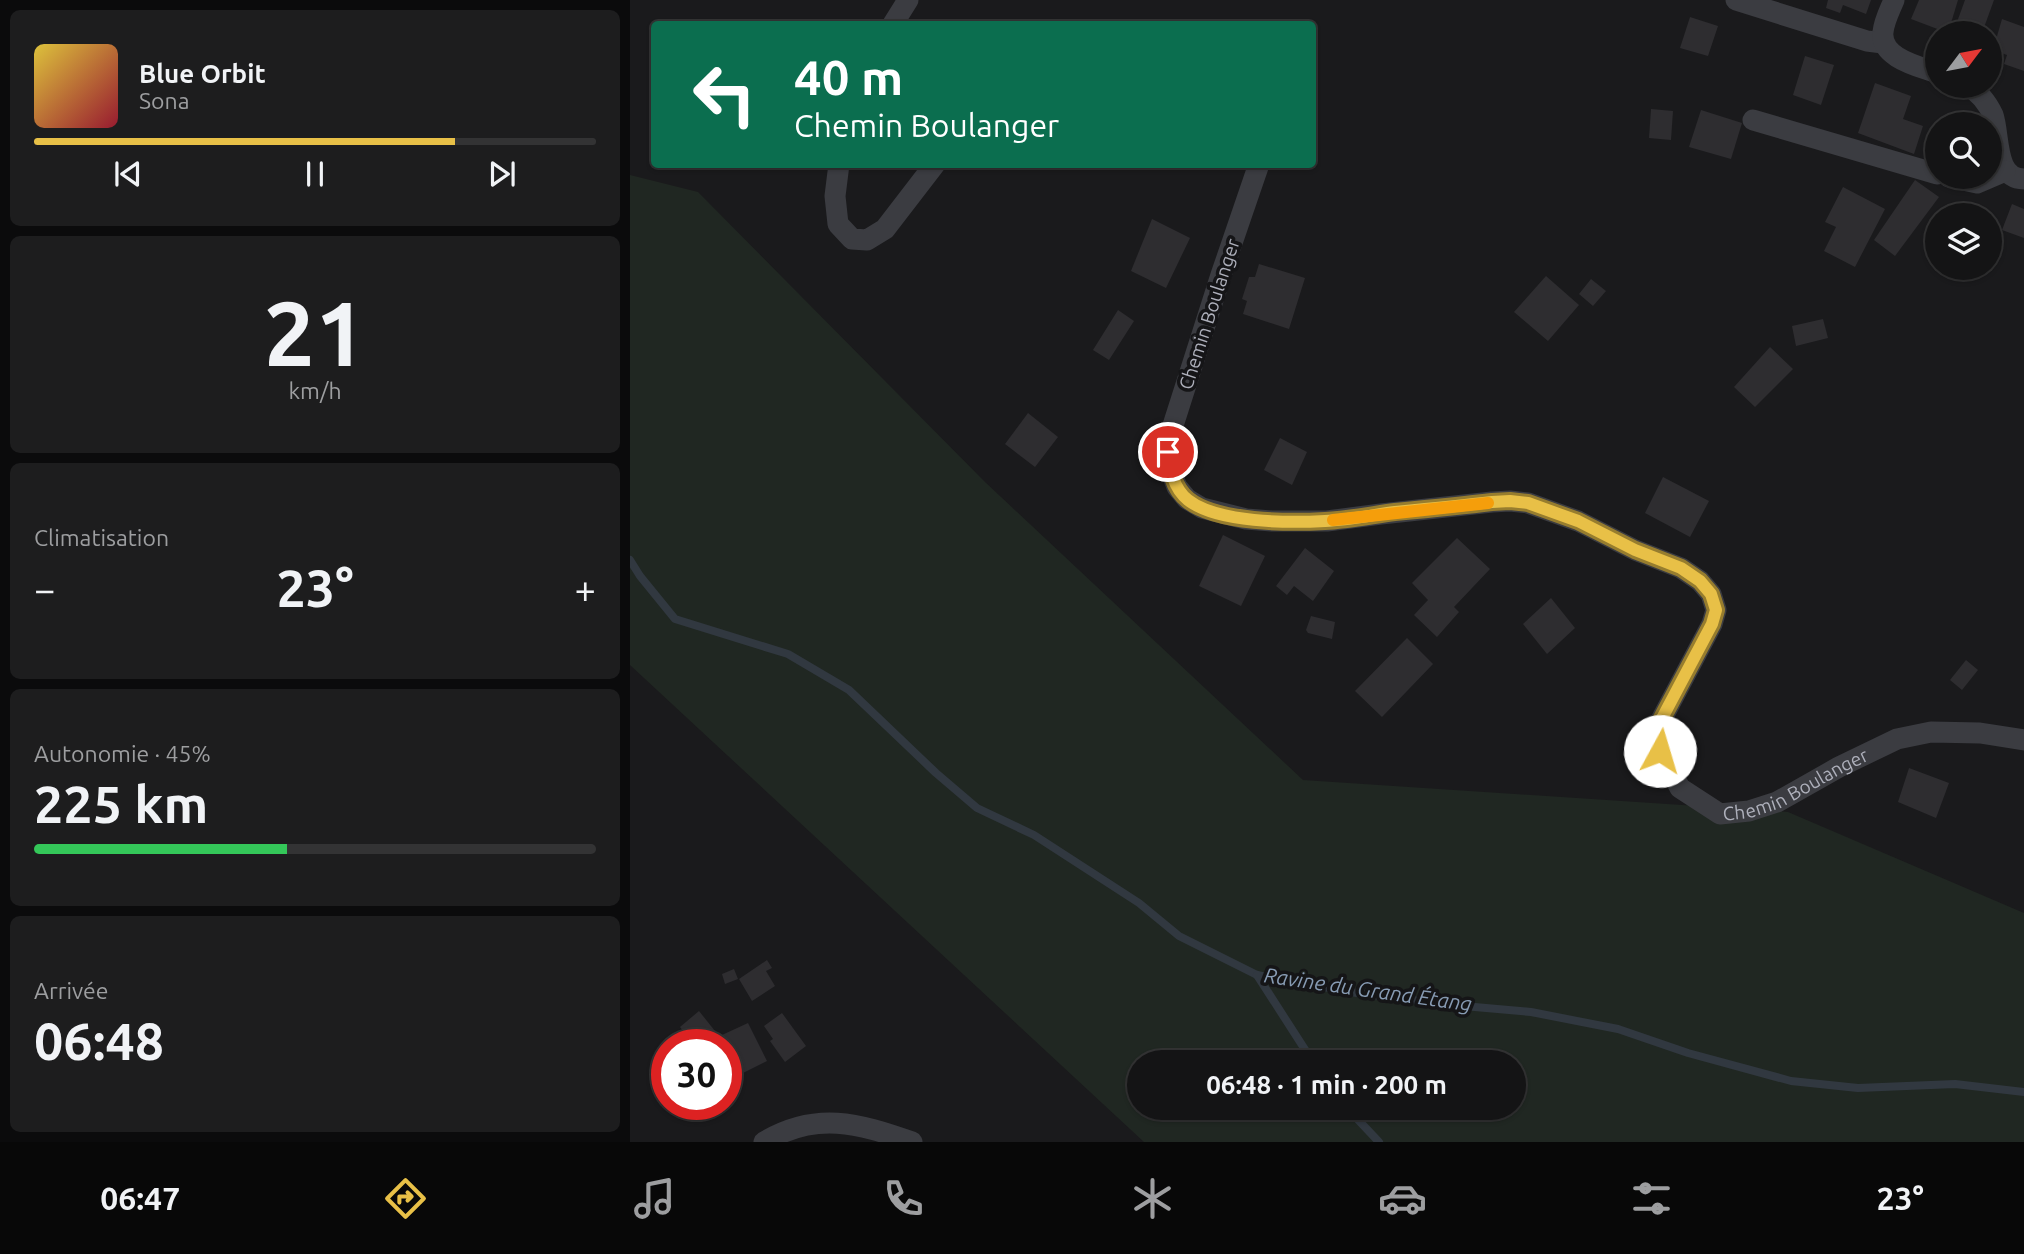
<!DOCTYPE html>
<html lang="fr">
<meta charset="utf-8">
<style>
:root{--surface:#141415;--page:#1d1d1e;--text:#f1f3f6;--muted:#9d9ea0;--line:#333334;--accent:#e8c047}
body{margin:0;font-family:Ubuntu,sans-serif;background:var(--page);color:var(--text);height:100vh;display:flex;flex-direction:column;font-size:26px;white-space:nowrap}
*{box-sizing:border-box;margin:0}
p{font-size:23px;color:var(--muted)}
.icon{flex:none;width:38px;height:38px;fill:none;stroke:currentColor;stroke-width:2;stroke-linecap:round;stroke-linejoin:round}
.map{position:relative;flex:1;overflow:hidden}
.sheet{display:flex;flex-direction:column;gap:10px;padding:10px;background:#0b0b0c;width:630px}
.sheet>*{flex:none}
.top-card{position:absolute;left:21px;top:21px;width:665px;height:147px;border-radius:7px;box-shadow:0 2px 5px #0004,0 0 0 2px var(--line);background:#0b6e4f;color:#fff;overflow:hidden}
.needle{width:46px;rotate:58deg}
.tools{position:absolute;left:1295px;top:21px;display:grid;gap:14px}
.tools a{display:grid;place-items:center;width:77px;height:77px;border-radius:50%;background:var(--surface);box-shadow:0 2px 5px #0004,0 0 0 2px var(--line);font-size:35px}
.speed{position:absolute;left:21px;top:1029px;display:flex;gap:14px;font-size:35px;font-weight:700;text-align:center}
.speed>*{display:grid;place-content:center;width:91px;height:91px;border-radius:50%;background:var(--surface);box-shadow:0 2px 5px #0004,0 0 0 2px var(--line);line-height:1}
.speed .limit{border:10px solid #d22;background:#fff;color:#111}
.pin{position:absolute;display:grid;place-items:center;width:60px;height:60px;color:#fff;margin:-30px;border:4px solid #fff;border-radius:50%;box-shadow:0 2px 7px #0007}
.me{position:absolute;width:77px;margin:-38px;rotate:6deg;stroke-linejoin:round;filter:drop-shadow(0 0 5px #0008)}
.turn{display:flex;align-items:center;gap:24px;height:147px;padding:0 28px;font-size:32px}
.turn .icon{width:91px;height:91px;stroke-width:2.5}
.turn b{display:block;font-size:49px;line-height:60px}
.big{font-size:52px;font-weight:700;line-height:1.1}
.sheet .card{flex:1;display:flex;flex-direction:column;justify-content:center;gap:10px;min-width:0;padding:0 24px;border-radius:10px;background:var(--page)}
.sheet .dial{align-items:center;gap:0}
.dial b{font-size:91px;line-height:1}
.song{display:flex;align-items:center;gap:21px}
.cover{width:84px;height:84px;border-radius:10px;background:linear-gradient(135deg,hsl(50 70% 55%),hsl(350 70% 35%))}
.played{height:7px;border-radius:4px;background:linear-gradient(90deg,var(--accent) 75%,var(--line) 75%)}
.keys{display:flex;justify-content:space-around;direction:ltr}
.heat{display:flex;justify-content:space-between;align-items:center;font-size:38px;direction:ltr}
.charge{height:10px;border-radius:5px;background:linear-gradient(90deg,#34c759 45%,var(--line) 0)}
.trip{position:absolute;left:497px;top:1050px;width:399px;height:70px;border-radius:35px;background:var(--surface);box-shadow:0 2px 5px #0004,0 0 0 2px var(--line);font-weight:700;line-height:70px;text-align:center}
.tabs{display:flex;height:112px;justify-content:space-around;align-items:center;background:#080808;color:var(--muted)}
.tabs .icon{width:49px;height:49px}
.tabs .current{color:var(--accent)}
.tabs b{font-size:32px;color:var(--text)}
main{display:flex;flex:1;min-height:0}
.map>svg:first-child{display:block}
.green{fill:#202722;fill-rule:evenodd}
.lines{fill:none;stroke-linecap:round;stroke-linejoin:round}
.stream{stroke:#313840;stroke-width:8}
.building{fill:#2e2d30}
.minor{stroke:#3b3c41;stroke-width:21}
.route-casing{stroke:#977d2e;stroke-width:18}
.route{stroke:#e8c047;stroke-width:12}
.slow{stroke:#f59e0b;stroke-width:12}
.labels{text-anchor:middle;stroke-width:7;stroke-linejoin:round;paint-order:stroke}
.street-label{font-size:19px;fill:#aeb0bb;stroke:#151517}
.water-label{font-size:21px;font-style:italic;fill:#879bb3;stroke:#151517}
</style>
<main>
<section class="sheet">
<div class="card">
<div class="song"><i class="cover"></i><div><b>Blue Orbit</b><p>Sona</p></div></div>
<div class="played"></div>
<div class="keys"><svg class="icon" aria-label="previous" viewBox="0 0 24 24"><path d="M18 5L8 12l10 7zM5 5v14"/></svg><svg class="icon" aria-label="pause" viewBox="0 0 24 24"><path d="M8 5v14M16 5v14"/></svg><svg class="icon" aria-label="next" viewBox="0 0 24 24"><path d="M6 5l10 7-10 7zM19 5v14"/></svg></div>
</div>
<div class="card dial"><b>21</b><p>km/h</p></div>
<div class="card"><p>Climatisation</p>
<div class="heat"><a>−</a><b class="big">23°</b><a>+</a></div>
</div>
<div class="card"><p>Autonomie · 45%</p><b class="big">225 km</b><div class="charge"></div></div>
<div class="card"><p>Arrivée</p><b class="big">06:48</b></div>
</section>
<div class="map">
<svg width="1394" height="1142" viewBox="0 0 1394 1142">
<rect width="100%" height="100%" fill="#1a1a1c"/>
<!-- green -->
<path class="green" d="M0 175 68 192 355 482 673 780 1158 812 1394 913V1142H514L0 665ZM509 1062H884V1108H509Z"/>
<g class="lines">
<!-- stream -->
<g class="stream">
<polyline points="0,560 10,576 45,619 158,654 219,690 306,773 347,808 404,835 509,903 549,936 627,975 727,993 822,1005 901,1012 988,1029 1058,1053 1161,1081 1228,1088 1325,1084 1394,1092"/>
<polyline points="627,975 683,1062"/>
<polyline points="717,1108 749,1142"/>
</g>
</g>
<!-- building -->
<g class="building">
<polygon points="1198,0 1241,0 1236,14 1213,5 1210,13 1196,8"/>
<polygon points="1289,0 1328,0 1318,33 1281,19"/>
<polygon points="1335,0 1364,0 1352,33 1323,33"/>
<polygon points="1060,17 1088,26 1078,56 1050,48"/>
<polygon points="1372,19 1394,27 1394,71 1374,64 1377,55 1363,50"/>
<polygon points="1175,56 1204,65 1191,105 1163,95"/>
<polygon points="1245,83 1281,96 1273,119 1293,126 1284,154 1228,133"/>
<polygon points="1021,109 1043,111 1041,140 1019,138"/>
<polygon points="1071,110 1112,123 1101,159 1059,147"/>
<polygon points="1285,180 1309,197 1265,256 1244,240"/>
<polygon points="1213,187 1255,209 1225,267 1194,251 1206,227 1195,222"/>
<polygon points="1382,204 1394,209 1394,238 1372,230"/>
<polygon points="522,219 560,238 536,288 501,271"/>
<polygon points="629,264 675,278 659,329 613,314 617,301 612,299 619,277 625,277"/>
<polygon points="916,276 949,305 918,341 884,312"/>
<polygon points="961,279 976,291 963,306 949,294"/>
<polygon points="488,310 504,321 479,360 463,350"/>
<polygon points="1193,319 1198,338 1166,346 1162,326"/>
<polygon points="1140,347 1163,369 1125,407 1104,387"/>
<polygon points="398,413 428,437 405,467 375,444"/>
<polygon points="650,438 677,452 662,485 634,470"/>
<polygon points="1033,477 1079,501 1060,537 1015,513"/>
<polygon points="593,535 635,556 611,606 569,586"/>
<polygon points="827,538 860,569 824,607 829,612 807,637 784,615 798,600 782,583"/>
<polygon points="675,548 704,571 683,601 664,586 657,595 646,586"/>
<polygon points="921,598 945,628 917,654 893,624"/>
<polygon points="681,616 705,622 702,639 678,633 676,630"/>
<polygon points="777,638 803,664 752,717 725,691"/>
<polygon points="1336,660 1348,670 1332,690 1320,680"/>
<polygon points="1279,768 1319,783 1306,818 1268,802"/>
<polygon points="137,960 142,968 136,971 145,986 122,1001 109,979"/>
<polygon points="104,969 108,979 95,984 92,974"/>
<polygon points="69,1011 85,1031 69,1045 64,1045 50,1027"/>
<polygon points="152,1013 176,1046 155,1062 140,1041 143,1039 134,1026"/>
<polygon points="118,1023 137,1061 101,1079 96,1070 96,1046 98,1046 92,1035"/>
</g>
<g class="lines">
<!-- minor -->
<g class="minor">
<polyline points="1106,0 1237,41 1253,43"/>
<path d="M1264 0C1260 10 1254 21 1253 32 1250 58 1288 66 1307 73"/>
<polyline points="263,24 278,0"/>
<path d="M1338 86C1350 93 1357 102 1363 115 1370 135 1364 179 1394 179"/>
<polyline points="1123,120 1307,174"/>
<polyline points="209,164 205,196 208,224 222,239 237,240 255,229 305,164"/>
<path id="s1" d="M629 164 591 275 539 438 540 469 547 487 557 499 572 508 616 519 642 521H697L751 514 862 502 880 501 898 503 948 521 1005 550 1051 568 1070 581 1081 594 1086 610 1082 624 1029 724 1030 751 1050 788 1090 814 1119 811 1147 802 1209 767 1267 739 1301 732 1350 733 1394 740"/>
<polyline points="1319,177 1347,183 1375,171"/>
<path d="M134 1142C186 1111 228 1123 282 1142"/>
</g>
</g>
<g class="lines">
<defs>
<path id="route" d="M538 452C540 469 543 488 558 500 587 523 659 523 695 521 718 520 742 515 765 512 797 509 829 506 862 502L880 501 898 503 948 521 1005 550 1051 568 1070 581 1081 594 1086 610 1082 624 1029 724 1030 751"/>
</defs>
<!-- route casing -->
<use href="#route" class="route-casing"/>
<!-- route -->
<use href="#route" class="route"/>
<!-- slow -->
<polyline class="slow" points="703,520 858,503"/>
</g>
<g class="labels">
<!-- street labels -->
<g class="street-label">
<text transform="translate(579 314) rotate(-72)" y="7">Chemin Boulanger</text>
<text dy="7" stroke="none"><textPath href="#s1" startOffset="1250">Chemin Boulanger</textPath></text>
</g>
<!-- water labels -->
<g class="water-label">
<text transform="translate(738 990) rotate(8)" y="7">Ravine du Grand Étang</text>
</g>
</g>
</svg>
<div class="tools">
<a><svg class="needle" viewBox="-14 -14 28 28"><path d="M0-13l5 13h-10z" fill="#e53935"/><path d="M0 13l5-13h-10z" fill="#9d9ea0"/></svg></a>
<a><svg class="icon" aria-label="search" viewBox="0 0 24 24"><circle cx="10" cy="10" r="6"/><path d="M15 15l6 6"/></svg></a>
<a><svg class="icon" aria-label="layers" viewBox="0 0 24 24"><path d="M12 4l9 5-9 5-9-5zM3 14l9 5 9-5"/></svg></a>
</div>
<div class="speed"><div class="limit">30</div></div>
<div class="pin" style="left:538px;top:452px;background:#d93025"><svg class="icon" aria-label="arrive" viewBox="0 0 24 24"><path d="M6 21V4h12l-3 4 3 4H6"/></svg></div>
<svg class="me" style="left:1030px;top:751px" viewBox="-20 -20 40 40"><circle r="19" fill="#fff"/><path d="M0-13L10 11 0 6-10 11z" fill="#e8c047"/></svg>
<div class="trip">06:48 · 1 min · 200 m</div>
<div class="top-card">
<div class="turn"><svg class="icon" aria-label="left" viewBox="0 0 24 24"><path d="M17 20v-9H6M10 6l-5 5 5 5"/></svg><div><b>40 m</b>Chemin Boulanger</div></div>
</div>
</div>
</main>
<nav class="tabs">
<b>06:47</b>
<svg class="icon current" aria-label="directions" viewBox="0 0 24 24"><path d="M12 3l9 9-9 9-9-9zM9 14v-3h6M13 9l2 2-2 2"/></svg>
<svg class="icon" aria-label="music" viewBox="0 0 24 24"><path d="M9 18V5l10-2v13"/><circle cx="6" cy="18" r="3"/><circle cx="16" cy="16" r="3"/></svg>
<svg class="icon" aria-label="phone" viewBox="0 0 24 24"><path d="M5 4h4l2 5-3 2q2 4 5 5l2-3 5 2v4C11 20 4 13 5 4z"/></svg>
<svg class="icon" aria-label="climate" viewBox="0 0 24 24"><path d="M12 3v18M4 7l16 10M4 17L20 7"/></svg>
<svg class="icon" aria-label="car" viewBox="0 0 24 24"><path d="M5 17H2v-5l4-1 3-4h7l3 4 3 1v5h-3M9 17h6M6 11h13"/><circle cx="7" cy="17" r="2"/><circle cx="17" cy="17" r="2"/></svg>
<svg class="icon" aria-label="filters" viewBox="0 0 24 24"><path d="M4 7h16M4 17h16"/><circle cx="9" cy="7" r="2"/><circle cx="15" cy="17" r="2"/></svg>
<b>23°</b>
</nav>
